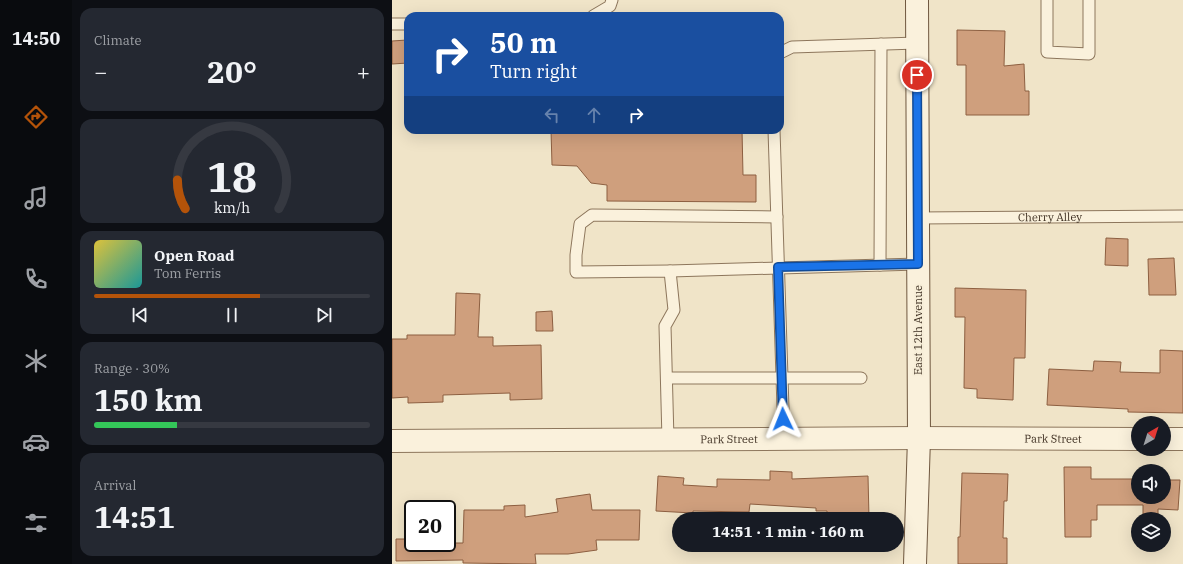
<!DOCTYPE html>
<meta charset="utf-8">
<style>
:root{--surface:#171b24;--page:#242831;--text:#f1f3f6;--muted:#9ea1a6;--line:#363941;--accent:#b45309}
body{margin:0;font-family:"IBM Plex Serif",serif;background:var(--page);color:var(--text);height:100vh;display:flex;flex-direction:column;font-size:15px;white-space:nowrap}
*{box-sizing:border-box;margin:0}
p{font-size:13px;color:var(--muted)}
.icon{flex:none;width:22px;height:22px;fill:none;stroke:currentColor;stroke-width:2;stroke-linecap:round;stroke-linejoin:round}
.map{position:relative;flex:1;overflow:hidden}
.drawer{display:flex;flex-direction:column;gap:8px;padding:8px;background:#0d0f14;width:320px}
.drawer>*{flex:none}
.hud{position:absolute;left:12px;top:12px;width:380px;height:122px;border-radius:12px;box-shadow:0 4px 16px #0002;background:#1a4fa0;color:#fff;overflow:hidden}
.needle{width:26px;rotate:39deg}
.fabs{position:absolute;left:739px;top:416px;display:grid;gap:8px}
.fabs a{display:grid;place-items:center;width:40px;height:40px;border-radius:50%;background:var(--surface);box-shadow:0 4px 16px #0002;font-size:20px}
.speed{position:absolute;left:12px;top:500px;display:flex;gap:8px;font-size:20px;font-weight:700;text-align:center}
.speed>*{display:grid;place-content:center;width:52px;height:52px;border-radius:50%;background:var(--surface);box-shadow:0 4px 16px #0002;line-height:1}
.speed .limit{border:2px solid #111;border-radius:6px;background:#fff;color:#111}
.pin{position:absolute;display:grid;place-items:center;width:34px;height:34px;color:#fff;margin:-17px;border:2px solid #fff;border-radius:50%;box-shadow:0 1px 4px #0007}
.me{position:absolute;width:44px;margin:-22px;rotate:358deg;stroke-linejoin:round;filter:drop-shadow(0 0 3px #0008)}
.turn{display:flex;align-items:center;gap:14px;height:84px;padding:0 20px;font-size:18px}
.turn .icon{width:52px;height:52px;stroke-width:2.5}
.turn b{display:block;font-size:28px;line-height:34px}
.lanes{display:flex;align-items:center;height:38px;padding:0 20px;background:#0003;justify-content:center;gap:20px;direction:ltr}
.lanes .off{opacity:.35}
.big{font-size:30px;font-weight:700;line-height:1.1}
.drawer .card{flex:1;display:flex;flex-direction:column;justify-content:center;gap:6px;min-width:0;padding:0 14px;border-radius:12px;background:var(--page)}
.drawer .dial{align-items:center;gap:0}
.dial svg{height:104px;overflow:visible;fill:none;stroke:var(--line);stroke-width:7;stroke-linecap:round;text-anchor:middle}
.dial text{fill:var(--text);stroke:none}
.song{display:flex;align-items:center;gap:12px}
.cover{width:48px;height:48px;border-radius:6px;background:linear-gradient(135deg,hsl(50 70% 55%),hsl(180 70% 35%))}
.played{height:4px;border-radius:2px;background:linear-gradient(90deg,var(--accent) 60%,var(--line) 60%)}
.keys{display:flex;justify-content:space-around;direction:ltr}
.heat{display:flex;justify-content:space-between;align-items:center;font-size:22px;direction:ltr}
.charge{height:6px;border-radius:3px;background:linear-gradient(90deg,#34c759 30%,var(--line) 0)}
.trip{position:absolute;left:280px;top:512px;width:232px;height:40px;border-radius:20px;background:var(--surface);box-shadow:0 4px 16px #0002;font-weight:700;line-height:40px;text-align:center}
main{display:flex;flex:1;min-height:0}
.tab-bar{display:flex;flex-direction:column;width:72px;justify-content:space-around;align-items:center;background:#090b0e;color:var(--muted)}
.tab-bar .icon{width:28px;height:28px}
.tab-bar .active{color:var(--accent)}
.tab-bar b{font-size:18px;color:var(--text)}
.map>svg:first-child{display:block}
.building{fill:#cf9f7d;stroke:#8d5f41}
.lines{fill:none;stroke-linecap:round;stroke-linejoin:round}
.lane-casing{stroke:#8d765c;stroke-width:13}
.street-casing{stroke:#8d765c;stroke-width:24}
.secondary-casing{stroke:#6f573f;stroke-width:24}
.lane{stroke:#faf1dc;stroke-width:11}
.street{stroke:#faf1dc;stroke-width:22}
.secondary{stroke:#faf1dc;stroke-width:22}
.route-casing{stroke:#114b97;stroke-width:10}
.route{stroke:#1a73e8;stroke-width:7}
.labels{text-anchor:middle;stroke-width:4;stroke-linejoin:round;paint-order:stroke}
.street-label{font-size:11px;fill:#3d2e20;stroke:#f7eed8}
</style>
<main>
<nav class="tab-bar">
<b>14:50</b>
<svg class="icon active" aria-label="directions" viewBox="0 0 24 24"><path d="M12 3l9 9-9 9-9-9zM9 14v-3h6M13 9l2 2-2 2"/></svg>
<svg class="icon" aria-label="music" viewBox="0 0 24 24"><path d="M9 18V5l10-2v13"/><circle cx="6" cy="18" r="3"/><circle cx="16" cy="16" r="3"/></svg>
<svg class="icon" aria-label="phone" viewBox="0 0 24 24"><path d="M5 4h4l2 5-3 2q2 4 5 5l2-3 5 2v4C11 20 4 13 5 4z"/></svg>
<svg class="icon" aria-label="climate" viewBox="0 0 24 24"><path d="M12 3v18M4 7l16 10M4 17L20 7"/></svg>
<svg class="icon" aria-label="car" viewBox="0 0 24 24"><path d="M5 17H2v-5l4-1 3-4h7l3 4 3 1v5h-3M9 17h6M6 11h13"/><circle cx="7" cy="17" r="2"/><circle cx="17" cy="17" r="2"/></svg>
<svg class="icon" aria-label="filters" viewBox="0 0 24 24"><path d="M4 7h16M4 17h16"/><circle cx="9" cy="7" r="2"/><circle cx="15" cy="17" r="2"/></svg>
</nav>
<section class="drawer">
<div class="card"><p>Climate</p>
<div class="heat"><a>−</a><b class="big">20°</b><a>+</a></div>
</div>
<div class="card dial"><svg viewBox="0 0 100 80">
<path d="M14 69A42 42 0 1 1 86 69"/>
<path d="M14 69A42 42 0 0 1 8 47" stroke="#b45309"/>
<text x="50" y="56" font-size="32" font-weight="700">18</text>
<text x="50" y="72" font-size="11">km/h</text>
</svg></div>
<div class="card">
<div class="song"><i class="cover"></i><div><b>Open Road</b><p>Tom Ferris</p></div></div>
<div class="played"></div>
<div class="keys"><svg class="icon" aria-label="previous" viewBox="0 0 24 24"><path d="M18 5L8 12l10 7zM5 5v14"/></svg><svg class="icon" aria-label="pause" viewBox="0 0 24 24"><path d="M8 5v14M16 5v14"/></svg><svg class="icon" aria-label="next" viewBox="0 0 24 24"><path d="M6 5l10 7-10 7zM19 5v14"/></svg></div>
</div>
<div class="card"><p>Range · 30%</p><b class="big">150 km</b><div class="charge"></div></div>
<div class="card"><p>Arrival</p><b class="big">14:51</b></div>
</section>
<div class="map">
<svg width="791" height="564" viewBox="0 0 791 564">
<rect width="100%" height="100%" fill="#f0e4c8"/>
<!-- building -->
<g class="building">
<polygon points="565,30 613,31 612,66 632,64 633,91 637,91 637,115 574,115 574,65 565,65"/>
<polygon points="15,40 16,63 0,64 0,41"/>
<polygon points="159,130 350,130 351,175 364,175 364,202 215,201 215,185 199,183 185,166 160,165"/>
<polygon points="714,238 736,239 736,266 713,265"/>
<polygon points="782,258 784,295 757,295 756,259"/>
<polygon points="563,288 634,290 633,358 622,358 621,400 585,398 585,389 572,388 573,317 563,317"/>
<polygon points="64,293 88,294 86,337 101,337 101,346 149,345 150,399 118,400 118,393 51,395 51,402 16,403 16,397 0,398 0,339 15,339 15,335 63,335"/>
<polygon points="160,311 161,331 144,331 144,312"/>
<polygon points="768,350 791,351 791,413 736,412 736,409 655,405 657,369 701,371 702,361 729,362 728,372 768,373"/>
<polygon points="672,467 699,467 699,479 746,479 746,497 772,497 772,480 788,480 786,510 766,509 766,519 751,519 751,505 705,505 705,520 699,520 699,537 673,537"/>
<polygon points="378,471 400,472 400,479 476,476 477,518 489,517 489,519 435,519 435,511 424,511 424,508 358,504 357,512 301,511 301,513 264,511 266,476 292,478 291,485 325,487 325,479 378,480"/>
<polygon points="570,473 616,474 615,501 612,501 611,538 615,538 615,564 566,564 566,537 568,537"/>
<polygon points="198,494 200,510 248,510 247,540 204,540 205,550 176,554 143,554 144,564 71,563 71,560 4,561 4,539 21,539 21,543 71,543 72,510 112,510 112,506 133,505 133,517 166,512 164,499"/>
<polygon points="436,545 490,545 490,547 436,549"/>
</g>
<g class="lines">
<defs>
<g id="lane">
<polyline points="655,0 655,52 697,54 697,0"/>
<polyline points="201,16 218,6 220,0"/>
<polyline points="0,24 16,24"/>
<polyline points="388,53 400,47 525,43"/>
<polyline points="382,130 392,439"/>
<path id="s1" d="M525 218 791 216"/>
<polyline points="488,265 489,44"/>
<polyline points="278,271 526,264"/>
<polyline points="275,378 469,378"/>
<polyline points="276,440 273,326 282,310 278,271 184,272 184,255 188,224 200,215 385,217"/>
</g>
<g id="street">
<polyline points="772,439 791,439"/>
<path id="s2" d="M0 441 527 438 746 439"/>
</g>
<polyline id="secondary" points="523,564 527,438 525,0"/>
</defs>
<!-- lane casing -->
<use href="#lane" class="lane-casing"/>
<!-- street casing -->
<use href="#street" class="street-casing"/>
<!-- secondary casing -->
<use href="#secondary" class="secondary-casing"/>
<!-- lane -->
<use href="#lane" class="lane"/>
<!-- street -->
<use href="#street" class="street"/>
<!-- secondary -->
<use href="#secondary" class="secondary"/>
</g>
<g class="lines">
<defs>
<polyline id="route" points="391,419 386,267 526,264 525,75"/>
</defs>
<!-- route casing -->
<use href="#route" class="route-casing"/>
<!-- route -->
<use href="#route" class="route"/>
</g>
<g class="labels">
<!-- street labels -->
<g class="street-label">
<text dy="4" stroke="none"><textPath href="#s1" startOffset="133">Cherry Alley</textPath></text>
<text transform="translate(526 330) rotate(-90)" y="4">East 12th Avenue</text>
<text dy="4" stroke="none"><textPath href="#s2" startOffset="661">Park Street</textPath></text>
<text dy="4" stroke="none"><textPath href="#s2" startOffset="337">Park Street</textPath></text>
</g>
</g>
</svg>
<div class="fabs">
<a><svg class="needle" viewBox="-14 -14 28 28"><path d="M0-13l5 13h-10z" fill="#e53935"/><path d="M0 13l5-13h-10z" fill="#9ea1a6"/></svg></a>
<a><svg class="icon" aria-label="sound" viewBox="0 0 24 24"><path d="M4 9h4l5-4v14l-5-4H4zM17 9q2 3 0 6"/></svg></a>
<a><svg class="icon" aria-label="layers" viewBox="0 0 24 24"><path d="M12 4l9 5-9 5-9-5zM3 14l9 5 9-5"/></svg></a>
</div>
<div class="speed"><div class="limit">20</div></div>
<div class="pin" style="left:525px;top:75px;background:#d93025"><svg class="icon" aria-label="arrive" viewBox="0 0 24 24"><path d="M6 21V4h12l-3 4 3 4H6"/></svg></div>
<svg class="me" style="left:391px;top:419px" viewBox="-20 -20 40 40"><path d="M0-17L14 15 0 8-14 15z" fill="#1a73e8" stroke="#fff" stroke-width="4"/></svg>
<div class="trip">14:51 · 1 min · 160 m</div>
<div class="hud">
<div class="turn"><svg class="icon" aria-label="right" viewBox="0 0 24 24"><path d="M7 20v-9h11M14 6l5 5-5 5"/></svg><div><b>50 m</b>Turn right</div></div>
<div class="lanes"><svg class="icon off" aria-label="left" viewBox="0 0 24 24"><path d="M17 20v-9H6M10 6l-5 5 5 5"/></svg><svg class="icon off" aria-label="ahead" viewBox="0 0 24 24"><path d="M12 20V5M6 11l6-6 6 6"/></svg><svg class="icon" aria-label="right" viewBox="0 0 24 24"><path d="M7 20v-9h11M14 6l5 5-5 5"/></svg></div>
</div>
</div>
</main>
